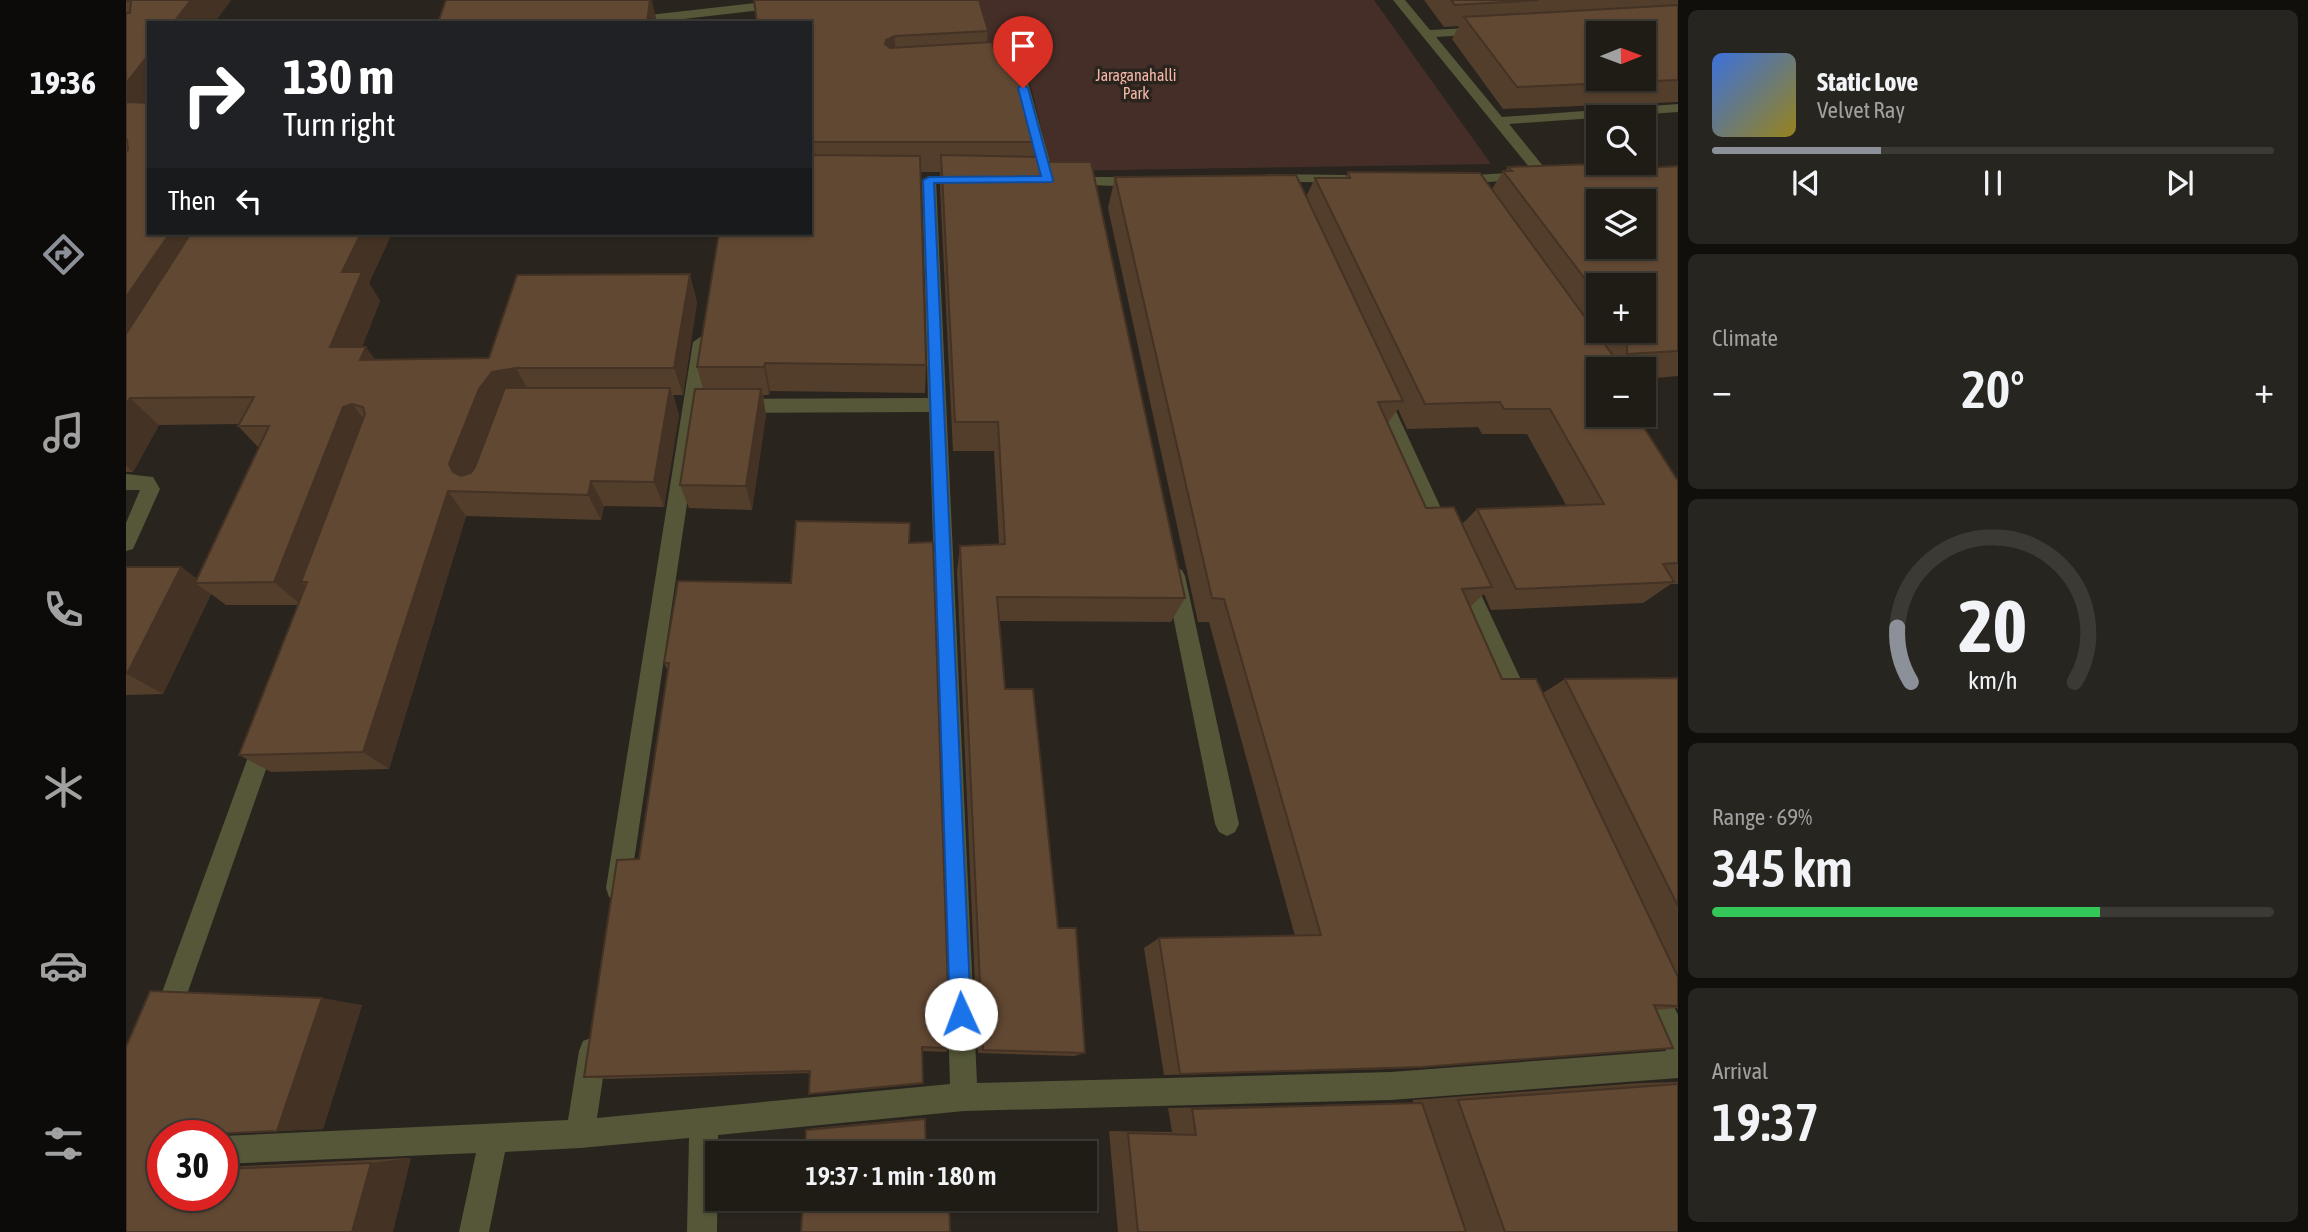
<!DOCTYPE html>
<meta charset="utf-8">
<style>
:root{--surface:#1f1c16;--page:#27251f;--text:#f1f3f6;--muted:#a1a1a1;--line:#3c3a35;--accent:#8c9099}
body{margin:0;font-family:"Asap Condensed",sans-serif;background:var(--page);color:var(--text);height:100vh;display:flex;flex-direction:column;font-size:26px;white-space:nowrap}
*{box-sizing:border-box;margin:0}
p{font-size:23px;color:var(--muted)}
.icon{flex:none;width:38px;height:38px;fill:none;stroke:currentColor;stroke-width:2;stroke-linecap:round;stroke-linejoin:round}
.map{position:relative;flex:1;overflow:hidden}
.side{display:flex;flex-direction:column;gap:10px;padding:10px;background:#110f0c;width:630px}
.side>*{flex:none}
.top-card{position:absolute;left:21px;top:21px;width:665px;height:214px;border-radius:0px;box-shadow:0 2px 5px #0004,0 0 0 2px var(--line);background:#202124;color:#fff;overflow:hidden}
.needle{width:46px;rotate:89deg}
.fabs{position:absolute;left:1460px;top:21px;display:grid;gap:14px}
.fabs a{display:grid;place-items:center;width:70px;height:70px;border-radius:0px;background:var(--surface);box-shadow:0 2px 5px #0004,0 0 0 2px var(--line);font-size:35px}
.speed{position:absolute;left:21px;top:1120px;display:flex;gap:14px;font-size:35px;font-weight:700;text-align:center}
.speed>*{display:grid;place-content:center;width:91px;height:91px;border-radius:50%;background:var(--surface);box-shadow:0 2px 5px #0004,0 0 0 2px var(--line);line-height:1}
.speed .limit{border:10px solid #d22;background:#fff;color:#111}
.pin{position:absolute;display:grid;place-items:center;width:60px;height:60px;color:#fff;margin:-72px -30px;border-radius:50% 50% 50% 0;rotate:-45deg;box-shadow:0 0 7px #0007}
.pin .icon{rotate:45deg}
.me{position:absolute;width:77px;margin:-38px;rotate:358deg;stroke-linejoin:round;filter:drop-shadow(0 0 5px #0008)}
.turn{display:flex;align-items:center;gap:24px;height:147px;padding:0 21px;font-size:32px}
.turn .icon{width:91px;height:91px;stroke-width:2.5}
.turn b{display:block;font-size:49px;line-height:60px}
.then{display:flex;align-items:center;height:66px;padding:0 21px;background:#0003;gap:14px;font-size:26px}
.big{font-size:52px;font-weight:600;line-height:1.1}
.side .tile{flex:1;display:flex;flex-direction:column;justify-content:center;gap:10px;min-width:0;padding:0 24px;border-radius:10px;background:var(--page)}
.side .dial{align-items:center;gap:0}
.dial svg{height:182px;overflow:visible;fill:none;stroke:var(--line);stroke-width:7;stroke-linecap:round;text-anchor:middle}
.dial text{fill:var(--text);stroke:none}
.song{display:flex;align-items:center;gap:21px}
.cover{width:84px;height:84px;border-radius:10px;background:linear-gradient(135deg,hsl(220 70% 55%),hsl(50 70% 35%))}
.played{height:7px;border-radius:4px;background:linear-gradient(90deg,var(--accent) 30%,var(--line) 30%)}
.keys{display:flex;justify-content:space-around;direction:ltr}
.heat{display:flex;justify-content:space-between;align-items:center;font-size:38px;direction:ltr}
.charge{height:10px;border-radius:5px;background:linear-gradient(90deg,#34c759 69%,var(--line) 0)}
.trip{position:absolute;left:579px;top:1141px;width:392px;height:70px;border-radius:0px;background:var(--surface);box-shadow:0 2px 5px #0004,0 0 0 2px var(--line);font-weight:600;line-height:70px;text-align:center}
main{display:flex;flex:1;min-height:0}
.dock{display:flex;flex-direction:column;width:126px;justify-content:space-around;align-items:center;background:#0c0b09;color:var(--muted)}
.dock .icon{width:49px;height:49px}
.dock .current{color:var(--accent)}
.dock b{font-size:32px;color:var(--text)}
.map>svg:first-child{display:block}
.green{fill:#452e28}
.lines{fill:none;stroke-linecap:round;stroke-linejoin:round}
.minor{fill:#555738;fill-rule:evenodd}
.wall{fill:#533e2c;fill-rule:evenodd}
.shaded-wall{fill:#443224}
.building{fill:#614833;stroke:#443224;stroke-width:2;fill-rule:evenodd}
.route{fill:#1a73e8;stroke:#114b97;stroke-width:2}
.labels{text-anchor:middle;stroke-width:7;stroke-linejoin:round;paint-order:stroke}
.far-park-label{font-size:16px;fill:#f7b8a8;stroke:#29251e}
</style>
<main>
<nav class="dock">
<b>19:36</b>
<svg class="icon current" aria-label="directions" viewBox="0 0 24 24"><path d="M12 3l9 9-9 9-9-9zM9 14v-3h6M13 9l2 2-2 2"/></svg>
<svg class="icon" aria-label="music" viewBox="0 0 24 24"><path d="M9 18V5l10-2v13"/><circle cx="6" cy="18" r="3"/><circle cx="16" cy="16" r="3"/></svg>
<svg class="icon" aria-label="phone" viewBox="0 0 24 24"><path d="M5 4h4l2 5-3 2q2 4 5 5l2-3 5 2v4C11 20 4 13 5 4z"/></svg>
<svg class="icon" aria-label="climate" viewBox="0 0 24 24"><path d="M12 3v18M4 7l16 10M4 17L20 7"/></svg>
<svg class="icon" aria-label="car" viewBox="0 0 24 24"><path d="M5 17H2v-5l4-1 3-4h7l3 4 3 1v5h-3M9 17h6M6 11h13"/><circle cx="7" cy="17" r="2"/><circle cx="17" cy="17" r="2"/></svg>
<svg class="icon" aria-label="filters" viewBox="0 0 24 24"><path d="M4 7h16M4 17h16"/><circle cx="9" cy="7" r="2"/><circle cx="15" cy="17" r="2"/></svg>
</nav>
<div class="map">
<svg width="1552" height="1232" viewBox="0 0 1552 1232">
<rect width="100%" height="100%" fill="#29251e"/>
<!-- green -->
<polygon class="green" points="853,0 1248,0 1365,164 926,171 898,59 864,59"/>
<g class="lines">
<!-- minor -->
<g class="minor">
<polygon points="655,0 693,0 687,4 522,23 482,23 488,19"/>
<polygon points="1267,0 1279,0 1304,30 1362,27 1364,30 1358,34 1310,37 1376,117 1552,104 1552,112 1383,124 1421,171 1433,172 1435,175 1428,179 1412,178"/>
<polygon points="890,60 897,64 929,180 927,183 917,183 915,180 885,68 880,65"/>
<polygon points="1401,172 1408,176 1406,179 1331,184 1324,180 1331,176"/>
<polygon points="1142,174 1219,175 1226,179 1219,183 1137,181 1135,178"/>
<polygon points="803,176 810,180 851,1083 1265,1072 1540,1051 1511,984 1515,975 1524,971 1533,975 1552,1015 1552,1078 1265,1100 838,1111 592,1135 591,1232 561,1232 563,1138 454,1148 379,1152 363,1232 333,1232 350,1153 96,1164 96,1136 442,1120 453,1051 457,1041 467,1037 477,1041 481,1051 471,1118 824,1084 803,412 610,413 604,411 601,406 604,401 610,399 802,398 796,180"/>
<polygon points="943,177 1016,177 1023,182 1016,187 938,184 936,181 938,178"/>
<polygon points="576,336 585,342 504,888 501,897 492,900 483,897 480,888 567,342"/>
<polygon points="1254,389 1260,391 1263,396 1326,532 1323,538 1316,540 1309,538 1306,532 1245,396 1248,391"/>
<polygon points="0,474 27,477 34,489 7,549 0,551 0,523 14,490 0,490"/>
<polygon points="1049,567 1056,570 1059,576 1113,824 1109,832 1101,836 1093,832 1089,824 1039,576 1042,570"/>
<polygon points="1337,568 1344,571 1403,697 1406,704 1403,711 1395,714 1387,711 1327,577 1330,571"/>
<polygon points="140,727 148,730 151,738 53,1017 49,1026 40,1030 31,1026 27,1017 129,738 132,730"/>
</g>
</g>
<!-- wall -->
<g class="wall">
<polygon points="0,0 105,0 88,23 23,23 23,233 266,233 243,283 254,301 236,347 250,360 363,358 571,302 557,395 547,395 553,415 538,507 478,506 475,520 340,516 263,769 145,772 113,755 172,605 100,605 85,594 37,694 0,695 0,567 55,567 71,579 133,448 112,426 113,424 33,425 7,472 0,472"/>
<polygon points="1298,0 1552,0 1552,102 1377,109 1326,39 1333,26 1318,27"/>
<polygon points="684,23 862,31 861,42 868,49 911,142 909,157 1059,598 1045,622 873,621 879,689 959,1053 948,1056 852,1053 831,571 834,546 873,544 868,451 827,451 814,187 814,172 794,172 800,365 799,393 644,391 643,395 637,395 640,415 626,510 563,508 554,485 577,389 571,367 684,233"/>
<path d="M1552 166V376L1517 379V369H1472L1552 481V584H1545L1517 603 1365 610 1358 594 1344 607 1376 679 1417 693 1439 679 1552 678V1010L1551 1008 1530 1010 1296 1067 1265 1069 1038 1075 1018 948 1033 938 1169 936 1083 622H1072L982 208 989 177 1180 197 1189 178H1219L1222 172 1366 189 1377 171H1379L1382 167 1473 171ZM1472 285 1517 331H1472ZM1272 409 1281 429 1352 427 1356 434H1401L1440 505 1351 509 1336 524 1300 508 1262 423Z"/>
<polygon points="783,543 824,1048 820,1052 796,1051 797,1083 796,1084 690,1094 683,1094 684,1073 481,1079 458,1077 513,859 542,671 538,663 665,583"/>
<polygon points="236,1005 197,1129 37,1136 37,1195 96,1195 96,1167 285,1158 0,1232 0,1047"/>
<polygon points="1552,1082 1552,1232 992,1232 983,1131 1046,1132 1042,1108 1287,1103 1287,1100 1514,1083"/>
<polygon points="797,1118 799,1119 800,1150 818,1150 821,1153 679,1153 680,1130 688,1128"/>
</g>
<!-- shaded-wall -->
<g class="shaded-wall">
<polygon points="65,0 105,0 88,23 47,23"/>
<polygon points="524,0 526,0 531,23 521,23"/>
<polygon points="769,36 769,65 759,44 760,40"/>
<polygon points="23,54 23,112 0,120 0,83"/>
<polygon points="44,233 86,233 0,368 0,297"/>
<polygon points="235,233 266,233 243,283 254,301 225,375 204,347 216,272"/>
<polygon points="564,274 571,302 557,395 548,368"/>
<polygon points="240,347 260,375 234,360"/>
<polygon points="639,363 644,391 643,395 638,367"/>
<polygon points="390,368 405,395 340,491 327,472 323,464 353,389 366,372"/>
<polygon points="544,388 553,415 538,507 528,482"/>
<polygon points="635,389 640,415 626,510 620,486"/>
<polygon points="4,398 33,425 7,472 0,466 0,404"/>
<polygon points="226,404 247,430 181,582 175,582 182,588 175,605 148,582 217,407"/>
<polygon points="465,481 478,506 475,520 462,495"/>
<polygon points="322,491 340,516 263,769 237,752"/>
<polygon points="55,567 77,583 69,583 85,594 37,694 1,674"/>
<polygon points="196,998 236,1005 197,1129 151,1131"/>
<polygon points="96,1133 94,1136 41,1136"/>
<polygon points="285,1158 267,1232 226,1232 245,1163"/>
</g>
<!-- building -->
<g class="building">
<polygon points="0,0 65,0 47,23 23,23 23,54 0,83 0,13 4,13 5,1 0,1"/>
<polygon points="320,0 524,0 521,23 312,23"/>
<polygon points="628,0 853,0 862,31 769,36 760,40 759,44 764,48 866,42 868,49 887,49 911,142 684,142 684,23 631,23"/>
<polygon points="1325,0 1412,0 1329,5"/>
<path d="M1552 5V80L1391 87 1338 17ZM1472 33H1517V79H1472Z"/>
<polygon points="0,102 23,103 23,233 44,233 0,297 0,151 2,150 1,140 0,140"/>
<polygon points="684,155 794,156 800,365 639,363 638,367 571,367 593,233 684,233"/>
<polygon points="815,155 915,157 916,162 965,162 1059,598 871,597 879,689 907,689 932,928 950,928 959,1053 857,1050 834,546 879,544 872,422 829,422"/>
<path d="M1467 164 1473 171 1552 166V351L1501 354V344L1505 340 1498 331H1517V285H1472V296L1377 171H1386L1382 167ZM1472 201H1517V247H1472Z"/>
<polygon points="1222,172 1354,173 1488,357 1474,358 1481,369 1472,369 1472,415 1510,415 1552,481 1552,563 1537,564 1548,582 1390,589 1351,509 1478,504 1424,409 1378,409 1374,402 1299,404 1189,178 1224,178"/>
<polygon points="1170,175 1277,401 1252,402 1300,508 1328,507 1366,587 1336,589 1376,679 1410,679 1552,977 1552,1006 1528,1005 1547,1048 1296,1067 1054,1074 1033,938 1195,935 1098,599 1086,598 989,177"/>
<polygon points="65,233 235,233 216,272 236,272 204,347 240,347 234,360 363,358 391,275 564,274 548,368 390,368 366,372 353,389 323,464 327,472 335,476 345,473 349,467 379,388 544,388 528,482 465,481 462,495 322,491 237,752 113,755 181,582 175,582 239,414 237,407 226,404 217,407 148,582 69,583 143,426 112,426 128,397 4,398 0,404 0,334"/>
<polygon points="569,389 635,389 620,486 554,485"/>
<polygon points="670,521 784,523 783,543 807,542 824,1048 796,1047 797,1083 683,1094 684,1071 458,1077 491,860 513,859 543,663 538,663 552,581 665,583"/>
<polygon points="0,567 55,567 1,674 0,674"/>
<polygon points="1552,678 1552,906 1439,679"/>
<polygon points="24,991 196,998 151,1131 37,1136 37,1195 96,1195 96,1169 245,1163 226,1232 0,1232 0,1047"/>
<polygon points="1552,1084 1552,1232 1379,1232 1332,1100"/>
<polygon points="1296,1103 1340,1232 1012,1232 1002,1133 1070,1135 1066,1109"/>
<polygon points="799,1119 800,1153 679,1153 680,1130"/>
<polygon points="677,1199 823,1199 824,1232 675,1232"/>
</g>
<!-- route -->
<polygon class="route" points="897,84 902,88 927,180 926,182 808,183 845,1014 842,1021 835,1024 827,1021 824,1014 797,180 803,177 915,176 892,88"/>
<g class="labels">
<!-- far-park labels -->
<g class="far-park-label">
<text x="1010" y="81">Jaraganahalli<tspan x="1010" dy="18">Park</tspan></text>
</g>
</g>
</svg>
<div class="fabs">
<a><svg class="needle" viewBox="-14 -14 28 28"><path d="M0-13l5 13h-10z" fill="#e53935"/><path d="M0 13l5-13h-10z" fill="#a1a1a1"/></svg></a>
<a><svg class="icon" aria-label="search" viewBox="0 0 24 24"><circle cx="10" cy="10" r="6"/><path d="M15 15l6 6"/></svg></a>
<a><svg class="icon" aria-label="layers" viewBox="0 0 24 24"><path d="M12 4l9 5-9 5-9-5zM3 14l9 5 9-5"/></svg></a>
<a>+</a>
<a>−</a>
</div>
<div class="speed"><div class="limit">30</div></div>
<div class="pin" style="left:897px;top:88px;background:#d93025"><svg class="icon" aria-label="arrive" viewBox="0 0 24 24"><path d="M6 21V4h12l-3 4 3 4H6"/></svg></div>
<svg class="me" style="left:835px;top:1014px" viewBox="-20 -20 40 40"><circle r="19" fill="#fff"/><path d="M0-13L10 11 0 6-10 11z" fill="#1a73e8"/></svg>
<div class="trip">19:37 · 1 min · 180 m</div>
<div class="top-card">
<div class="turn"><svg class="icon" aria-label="right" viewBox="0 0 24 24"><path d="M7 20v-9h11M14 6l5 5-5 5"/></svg><div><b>130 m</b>Turn right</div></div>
<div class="then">Then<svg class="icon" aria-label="left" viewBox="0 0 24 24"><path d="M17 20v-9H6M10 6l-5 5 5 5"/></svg></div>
</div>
</div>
<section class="side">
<div class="tile">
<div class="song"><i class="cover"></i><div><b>Static Love</b><p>Velvet Ray</p></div></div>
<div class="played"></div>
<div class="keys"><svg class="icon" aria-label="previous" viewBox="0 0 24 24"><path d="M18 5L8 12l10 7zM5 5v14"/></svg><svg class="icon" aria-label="pause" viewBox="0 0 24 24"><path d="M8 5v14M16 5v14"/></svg><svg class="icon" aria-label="next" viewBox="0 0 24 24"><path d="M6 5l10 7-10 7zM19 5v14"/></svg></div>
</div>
<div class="tile"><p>Climate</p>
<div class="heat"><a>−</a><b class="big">20°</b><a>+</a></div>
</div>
<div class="tile dial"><svg viewBox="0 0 100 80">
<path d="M14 69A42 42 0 1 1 86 69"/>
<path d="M14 69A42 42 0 0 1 8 45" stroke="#8c9099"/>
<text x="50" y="56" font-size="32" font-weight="700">20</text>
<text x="50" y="72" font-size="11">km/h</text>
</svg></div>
<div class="tile"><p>Range · 69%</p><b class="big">345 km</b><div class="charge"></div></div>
<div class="tile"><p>Arrival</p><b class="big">19:37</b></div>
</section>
</main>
